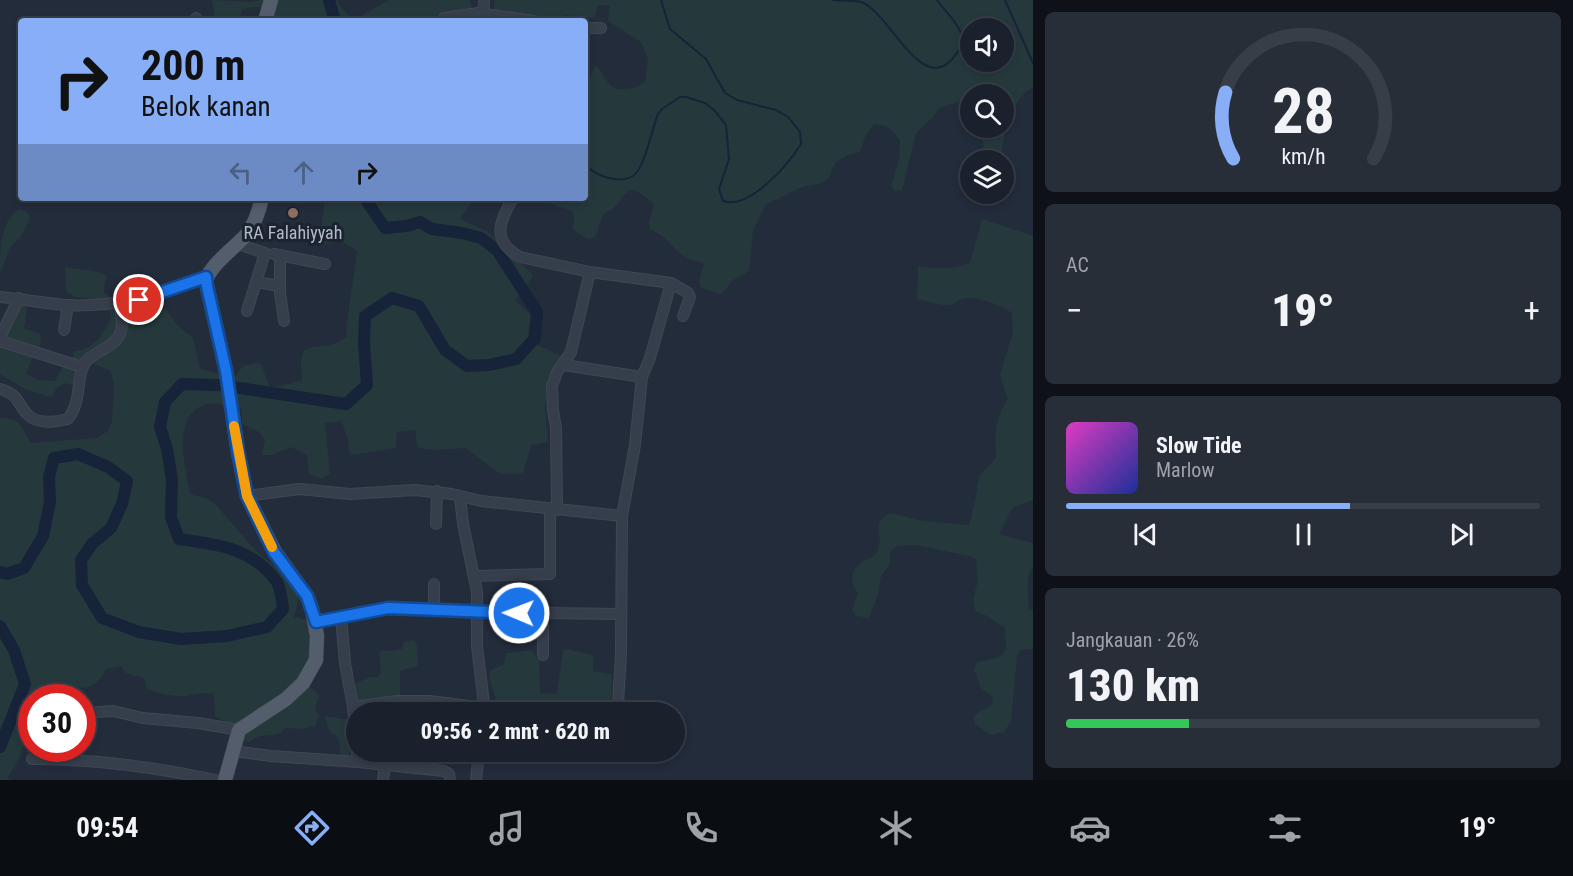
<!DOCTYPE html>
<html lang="id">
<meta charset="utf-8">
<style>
:root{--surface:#1a212c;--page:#272e38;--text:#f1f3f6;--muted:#9fa3a9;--line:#383e48;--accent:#87aef7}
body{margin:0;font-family:"Roboto Condensed",sans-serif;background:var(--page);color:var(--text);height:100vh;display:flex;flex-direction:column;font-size:22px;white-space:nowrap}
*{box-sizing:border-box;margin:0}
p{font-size:20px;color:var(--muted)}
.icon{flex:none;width:33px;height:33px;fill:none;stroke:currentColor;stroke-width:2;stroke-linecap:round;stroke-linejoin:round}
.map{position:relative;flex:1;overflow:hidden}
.side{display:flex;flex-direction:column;gap:12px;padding:12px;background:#0e1218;width:540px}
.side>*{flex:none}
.banner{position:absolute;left:18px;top:18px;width:570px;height:183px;border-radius:6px;box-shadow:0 3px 9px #0003,0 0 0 2px var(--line);background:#87aef7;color:#111;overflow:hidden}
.controls{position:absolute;left:960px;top:18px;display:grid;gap:12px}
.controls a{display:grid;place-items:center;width:54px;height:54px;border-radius:50%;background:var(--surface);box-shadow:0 3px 9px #0003,0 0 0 2px var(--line);font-size:30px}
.speed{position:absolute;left:18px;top:684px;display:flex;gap:12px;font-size:30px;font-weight:700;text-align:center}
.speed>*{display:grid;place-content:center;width:78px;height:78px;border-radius:50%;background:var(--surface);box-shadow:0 3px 9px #0003,0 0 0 2px var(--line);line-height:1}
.speed .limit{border:9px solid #d22;background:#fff;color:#111}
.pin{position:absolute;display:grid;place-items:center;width:51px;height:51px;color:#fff;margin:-26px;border:3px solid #fff;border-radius:50%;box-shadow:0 2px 6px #0007}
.me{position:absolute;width:66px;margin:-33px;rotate:271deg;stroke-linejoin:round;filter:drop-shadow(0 0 4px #0008)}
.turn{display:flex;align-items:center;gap:21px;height:126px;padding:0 24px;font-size:27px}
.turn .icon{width:78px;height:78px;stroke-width:2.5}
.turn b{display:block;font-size:42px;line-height:51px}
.lanes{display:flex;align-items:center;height:57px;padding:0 24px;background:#0003;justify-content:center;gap:30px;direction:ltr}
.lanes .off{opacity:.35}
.big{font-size:45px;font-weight:800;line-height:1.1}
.side .tile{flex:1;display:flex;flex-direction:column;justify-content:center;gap:9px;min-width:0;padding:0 21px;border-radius:9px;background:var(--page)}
.side .dial{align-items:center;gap:0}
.dial svg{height:156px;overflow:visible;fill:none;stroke:var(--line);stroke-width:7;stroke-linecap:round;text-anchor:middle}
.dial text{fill:var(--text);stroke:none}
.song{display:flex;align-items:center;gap:18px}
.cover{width:72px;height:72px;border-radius:9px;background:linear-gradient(135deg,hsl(310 70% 55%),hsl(230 70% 35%))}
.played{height:6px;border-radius:3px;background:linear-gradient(90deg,var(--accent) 60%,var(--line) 60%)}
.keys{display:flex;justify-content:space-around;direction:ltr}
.heat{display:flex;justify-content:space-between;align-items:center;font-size:33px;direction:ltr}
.charge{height:9px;border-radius:4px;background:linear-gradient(90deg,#34c759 26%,var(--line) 0)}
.trip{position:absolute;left:346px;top:702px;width:339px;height:60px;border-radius:30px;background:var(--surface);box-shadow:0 3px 9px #0003,0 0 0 2px var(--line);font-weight:800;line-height:60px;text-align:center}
.menu{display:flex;height:96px;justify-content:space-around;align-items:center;background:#0a0d12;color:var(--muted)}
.menu .icon{width:42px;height:42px}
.menu .current{color:var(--accent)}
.menu b{font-size:27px;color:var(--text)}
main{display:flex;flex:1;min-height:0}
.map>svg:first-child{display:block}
.green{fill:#25393c;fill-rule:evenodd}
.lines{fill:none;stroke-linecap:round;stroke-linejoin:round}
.stream{stroke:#162339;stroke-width:2}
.river{stroke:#162339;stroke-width:12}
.minor-casing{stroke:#404754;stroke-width:12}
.major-casing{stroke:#404754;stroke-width:15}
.minor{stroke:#363e4c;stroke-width:10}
.major{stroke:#545d6c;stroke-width:14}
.route-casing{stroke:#114b97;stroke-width:15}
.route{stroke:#1a73e8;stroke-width:10}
.slow{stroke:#f59e0b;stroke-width:10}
.education-dot{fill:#8d6e63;stroke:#1c2330;stroke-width:2}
.labels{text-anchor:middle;stroke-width:6;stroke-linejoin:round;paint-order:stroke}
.poi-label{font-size:18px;fill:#b2b9c7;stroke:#1c2330}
</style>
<main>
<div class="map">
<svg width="1033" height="780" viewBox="0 0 1033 780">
<rect width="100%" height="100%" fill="#232c3b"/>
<!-- green -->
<g class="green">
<path d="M212 0 253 2 261 0H337L340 6 353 20 390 0H469L471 2 474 21H270V9C260 7 250 5 241 11L240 21H214V10Z"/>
<path d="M495 0H1033V87C1011 99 1003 136 1001 159L984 157 982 128H1004V94H970V117L958 102 939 108 931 119 916 133 902 190 895 191 891 186 899 160 900 140 887 126 874 124 866 134 860 152 848 155 836 162 828 179 822 183 802 187 765 205 753 231 749 270C744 276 736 277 731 282 727 287 727 290 720 294L701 288 699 282 704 264C698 260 691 261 685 257 672 249 667 236 650 229L649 222 654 205C619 170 630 206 604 213L595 237 589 239 577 233 573 229 574 216 572 211 554 205 542 199 585 198V90L595 66C602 70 602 75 607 81 616 95 634 89 645 82L648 59 641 42 608 21 610 6 598 5 594 18 564 15 562 21H507L506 11 494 9ZM970 28H1004V62H970Z"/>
<path d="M325 198H474L460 219 488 232 530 272 533 277 515 300 531 315 528 334 537 345 562 356 548 377 545 409 548 442 531 445 523 474H500L466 448 434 450 418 448 415 430 397 432 396 448 350 455 348 439 341 421 325 423 330 474 322 479 309 474 307 455 291 447 272 455H262L265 440 259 432 242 424V409C232 407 219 402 209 404 170 410 185 469 190 494L208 499 216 505 256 551 278 569 299 596 294 617 308 620C317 638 311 664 301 680 306 686 317 691 319 695L315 710 319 716 315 726 302 729 285 728C276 742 263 728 249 743L244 740 239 726 228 723 215 716 214 694C203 692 196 694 185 696 172 697 159 693 147 689L144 678 125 673 122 666 106 669C95 691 84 688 62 688L55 697 32 698 31 718 28 720C25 745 22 757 7 778L12 780H0V418C23 418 20 427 31 443L97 438 108 431 112 421 114 386 111 371 92 363 84 381 85 390 66 383 57 387 51 397 25 389 0 374V345L21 304 27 308 24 328 40 334C43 347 38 349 32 359 30 363 28 369 26 374L39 380 55 381 66 362 72 360 74 351C94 350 103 334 111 318L106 300 75 297 66 291 65 267 94 271 107 276 104 285V293L125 309 128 315 134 312 166 309 177 325 193 338 200 369 235 377 243 366 257 363 261 364 270 388 302 381 301 359 303 351C318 342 330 351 347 336L346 330 357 251 341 241 319 245Z"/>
<path d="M20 209 28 213 30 218 21 236 10 248 0 273C0 252 0 219 20 209Z"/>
<path d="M982 219 1033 236V500L1013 507 999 534 1033 543V567C1025 577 1028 596 1029 609L1033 610V649L1020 650 1017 656 1011 721 1004 732 991 735 975 724 973 717C979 710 987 710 993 703L992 696 981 688 974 670 977 662 997 658 1003 654 1006 648 1005 628 987 616 975 611 973 599 978 580 976 559 969 556 916 545 897 546 891 551 889 565 881 576 878 595 869 618 856 616 852 610 858 593C849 583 851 568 863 561 870 557 875 558 878 550 884 533 870 524 890 513L924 521 969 525 975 501 979 476 996 458C995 434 994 419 1008 399L1000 375 1013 332 1012 313C1000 305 977 295 962 299 958 300 954 304 950 305 940 306 927 301 917 299L918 266C937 269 952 270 970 263Z"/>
<polygon points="414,640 417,646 418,666 400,671 400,695 396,712 357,712 350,754 348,758 341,756 338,737 331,733 324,716 343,719 351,718 356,697 356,683 371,677 378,677 381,673 379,653 382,650 392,651 402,649 404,642"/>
<polygon points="567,649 593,655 593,671 612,674 611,700 588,710 496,700 489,676 491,670 503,665 507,653 532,650 539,661 540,693 557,694 563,650"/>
</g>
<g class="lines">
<!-- stream -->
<g class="stream">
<path d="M833 0C841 1 853 0 861 2 886 10 915 80 943 66 949 64 953 58 956 54 974 34 947 15 937 0"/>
<polyline points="1005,0 1033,63"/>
<path d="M585 164C592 172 599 176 609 178 617 180 626 180 633 176 645 168 652 128 658 114L662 109 680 97H686L705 103 715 111 726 125 729 159 719 189 723 201C749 210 788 165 801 144L800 132 788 117 776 110 737 100 725 93 706 59 670 29 661 0"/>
<polyline points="438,198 446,198"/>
</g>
<!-- river -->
<g class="river">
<polyline points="329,0 335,21"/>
<path d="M0 572 7 574 24 568 43 536 50 502 49 477 54 458 78 454 108 467 127 481 122 504 111 528 92 544 81 560 82 585 102 618 139 632 181 639 227 636 267 627 283 609C282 601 281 589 277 582 253 548 217 544 179 539L171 517 172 480 167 449 160 427 165 402 182 384 219 385 346 404 367 385 364 343 365 316 392 298 419 306 445 350 467 366 489 365 516 359 535 338 537 312 497 250 481 238 462 233 432 229 420 222 407 226 385 228 368 203V198"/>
<polyline points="0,626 14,650 25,684 0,747"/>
</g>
<defs>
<g id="minor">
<polyline points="483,14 484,0"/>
<polyline points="444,18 479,13 534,21"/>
<polyline points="195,21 196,18"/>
<polyline points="585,28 601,28"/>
<path d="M513 198C499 222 491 241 520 257L590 272 571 352 557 372 552 386 553 410 556 428 557 510"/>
<polyline points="238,244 265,253 247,311"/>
<polyline points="274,254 325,264"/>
<polyline points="280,255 280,293 284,321"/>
<polyline points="590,272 671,283 688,293 690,297 683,316"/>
<polyline points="256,282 280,286"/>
<path d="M0 297C22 299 43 303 65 305 118 308 158 294 206 277"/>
<polyline points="64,330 68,305"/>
<polyline points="0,337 19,298"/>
<polyline points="0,341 82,367"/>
<polyline points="564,365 642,377"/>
<path d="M0 389C21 396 15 401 27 414 37 425 56 422 68 419 80 404 77 386 82 369 87 351 116 350 121 331 124 323 120 311 119 303"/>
<polyline points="247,496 299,489 350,494 415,490 452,494 481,501 622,516"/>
<polyline points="460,497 463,524 477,592 477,646 485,712"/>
<polyline points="436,524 437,491"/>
<polyline points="474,576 550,574 550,509"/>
<polyline points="434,610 434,584"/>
<polyline points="341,617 345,663 353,707 397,701 429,701 485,708"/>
<polyline points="316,622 388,608 477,612 620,614"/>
<polyline points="543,655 543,613"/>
<polyline points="618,703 621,654 622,516 635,445 642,377 650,358 671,283"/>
<polyline points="353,707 358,762"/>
<polyline points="82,713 113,711 143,718 198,723 239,730"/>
<polyline points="233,751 271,756 358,762 444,771 449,774 450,780"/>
<path d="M32 759C94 759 155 767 216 780"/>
<polyline points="383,780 385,764"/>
<polyline points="476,780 479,752"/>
</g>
<g id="major">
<polyline points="265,21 271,0"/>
<path d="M225 780 239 730 286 699 303 683 316 660 317 636 312 609 307 596 275 552 247 496 238 452 226 371 206 282C208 266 236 247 247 234 255 224 259 211 262 198"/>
</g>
</defs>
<!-- minor casing -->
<use href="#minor" class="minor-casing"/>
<!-- major casing -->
<use href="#major" class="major-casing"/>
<!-- minor -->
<use href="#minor" class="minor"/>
<!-- major -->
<use href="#major" class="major"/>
</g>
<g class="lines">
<defs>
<polyline id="route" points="139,300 206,277 207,286 226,371 238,452 247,496 274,552 307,596 316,622 388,608 519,613"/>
</defs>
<!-- route casing -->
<use href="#route" class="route-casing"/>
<!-- route -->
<use href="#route" class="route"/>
<!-- slow -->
<polyline class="slow" points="234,426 247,496 272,547"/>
</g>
<!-- markers -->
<circle class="education-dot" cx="293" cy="213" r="6"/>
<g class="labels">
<!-- poi labels -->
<g class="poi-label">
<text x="293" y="239">RA Falahiyyah</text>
</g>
</g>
</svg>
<div class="controls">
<a><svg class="icon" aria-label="sound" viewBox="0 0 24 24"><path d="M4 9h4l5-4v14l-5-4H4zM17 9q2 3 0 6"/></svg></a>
<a><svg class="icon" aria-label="search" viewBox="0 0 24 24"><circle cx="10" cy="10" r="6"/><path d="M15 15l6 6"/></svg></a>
<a><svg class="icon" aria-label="layers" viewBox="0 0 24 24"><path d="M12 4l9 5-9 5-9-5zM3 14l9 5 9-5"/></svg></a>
</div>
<div class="speed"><div class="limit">30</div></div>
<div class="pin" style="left:139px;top:300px;background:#d93025"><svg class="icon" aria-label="arrive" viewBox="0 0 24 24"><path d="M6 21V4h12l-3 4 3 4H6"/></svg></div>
<svg class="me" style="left:519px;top:613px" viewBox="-20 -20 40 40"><circle r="17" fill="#1a73e8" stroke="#fff" stroke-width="3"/><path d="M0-11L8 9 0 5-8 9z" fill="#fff"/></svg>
<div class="trip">09:56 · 2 mnt · 620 m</div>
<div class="banner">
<div class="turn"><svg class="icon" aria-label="right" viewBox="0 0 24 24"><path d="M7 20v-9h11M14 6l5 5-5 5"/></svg><div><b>200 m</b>Belok kanan</div></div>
<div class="lanes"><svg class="icon off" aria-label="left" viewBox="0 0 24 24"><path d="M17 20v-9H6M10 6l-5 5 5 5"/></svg><svg class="icon off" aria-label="ahead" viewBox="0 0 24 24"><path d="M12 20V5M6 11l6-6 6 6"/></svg><svg class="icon" aria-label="right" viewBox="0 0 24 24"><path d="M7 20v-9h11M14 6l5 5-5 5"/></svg></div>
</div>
</div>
<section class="side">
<div class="tile dial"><svg viewBox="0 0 100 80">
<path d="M14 69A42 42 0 1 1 86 69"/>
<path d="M14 69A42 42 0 0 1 10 35" stroke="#87aef7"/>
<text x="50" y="56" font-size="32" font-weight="700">28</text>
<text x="50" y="72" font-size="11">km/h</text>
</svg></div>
<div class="tile"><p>AC</p>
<div class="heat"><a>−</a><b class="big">19°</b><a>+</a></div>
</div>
<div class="tile">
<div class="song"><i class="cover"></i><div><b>Slow Tide</b><p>Marlow</p></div></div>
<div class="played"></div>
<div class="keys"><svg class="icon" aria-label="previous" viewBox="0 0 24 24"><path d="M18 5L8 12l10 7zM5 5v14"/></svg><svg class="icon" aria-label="pause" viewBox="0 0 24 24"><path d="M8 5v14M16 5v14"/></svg><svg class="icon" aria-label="next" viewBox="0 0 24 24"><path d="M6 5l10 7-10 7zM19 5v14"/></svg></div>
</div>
<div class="tile"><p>Jangkauan · 26%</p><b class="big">130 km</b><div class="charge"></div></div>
</section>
</main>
<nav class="menu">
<b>09:54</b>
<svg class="icon current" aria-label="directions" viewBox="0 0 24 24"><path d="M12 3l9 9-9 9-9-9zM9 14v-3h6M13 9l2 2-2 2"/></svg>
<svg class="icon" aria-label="music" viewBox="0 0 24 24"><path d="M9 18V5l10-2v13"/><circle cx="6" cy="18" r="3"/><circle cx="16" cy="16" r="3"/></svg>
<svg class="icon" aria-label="phone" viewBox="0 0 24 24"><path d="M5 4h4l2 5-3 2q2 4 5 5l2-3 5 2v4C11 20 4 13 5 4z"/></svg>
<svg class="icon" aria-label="climate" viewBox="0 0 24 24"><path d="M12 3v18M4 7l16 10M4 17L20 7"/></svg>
<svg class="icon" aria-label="car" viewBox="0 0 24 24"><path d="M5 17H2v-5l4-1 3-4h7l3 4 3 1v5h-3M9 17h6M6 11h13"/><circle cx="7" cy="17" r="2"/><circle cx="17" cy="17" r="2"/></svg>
<svg class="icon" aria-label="filters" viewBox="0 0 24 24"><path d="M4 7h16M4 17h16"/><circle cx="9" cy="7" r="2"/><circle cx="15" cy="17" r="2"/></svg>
<b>19°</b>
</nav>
